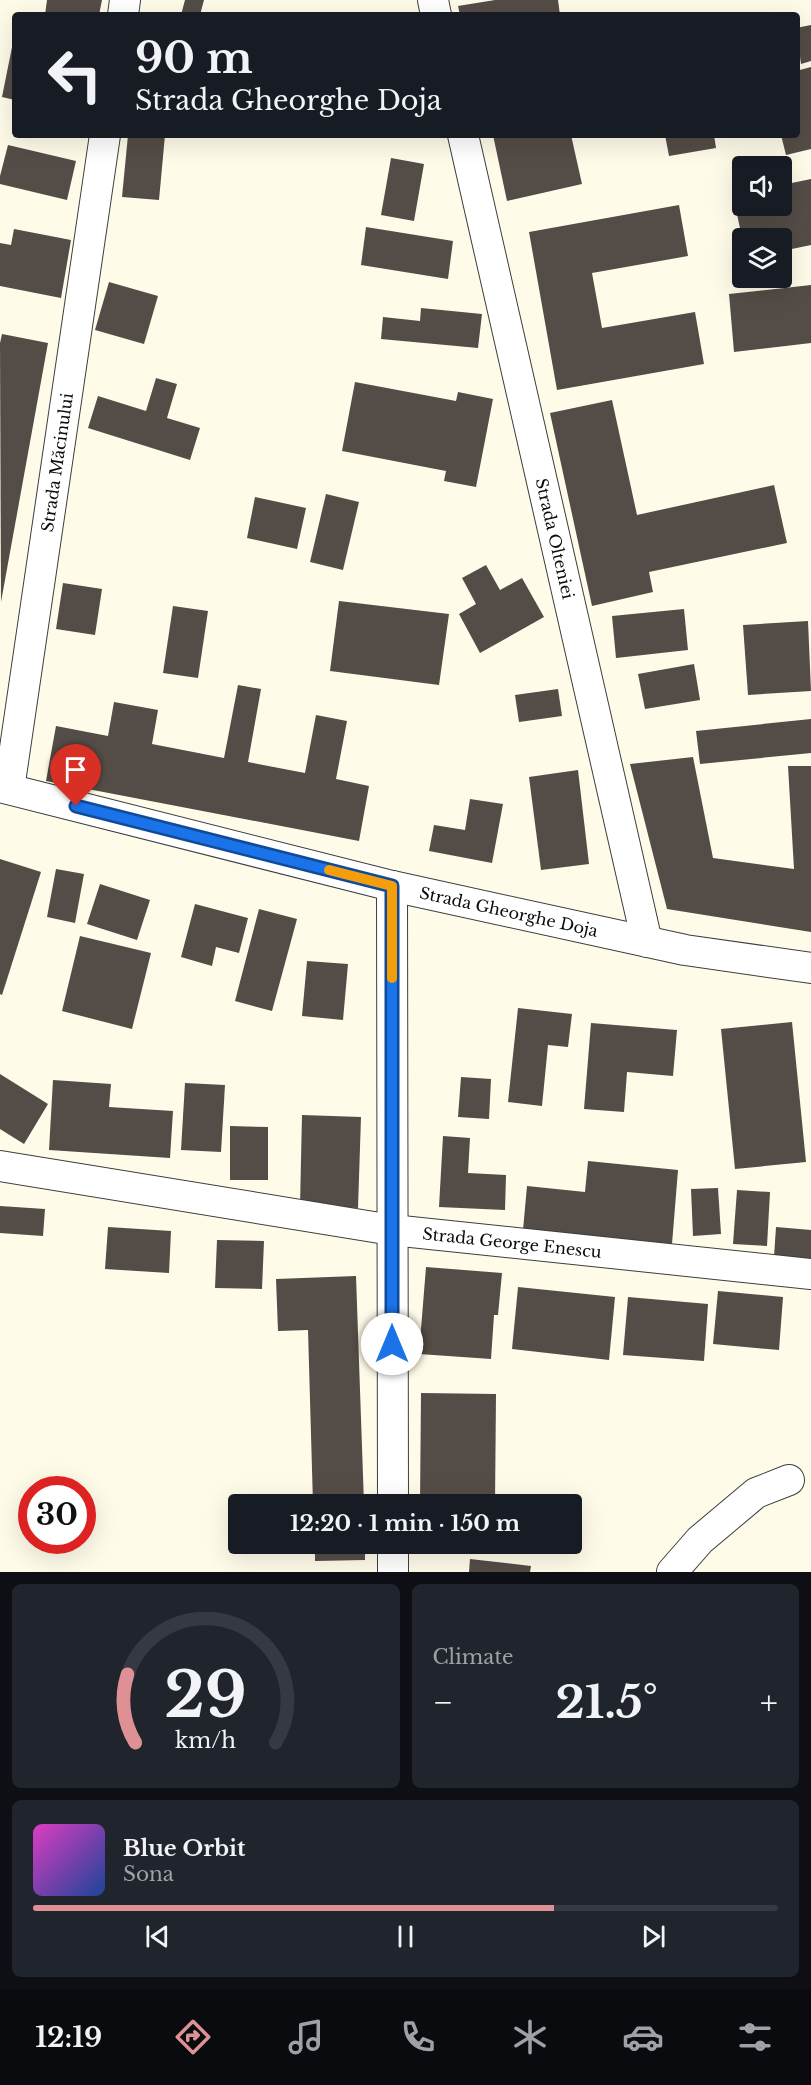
<!DOCTYPE html>
<meta charset="utf-8">
<style>
:root{--surface:#171b24;--page:#20242c;--text:#f1f3f6;--muted:#9ea1a6;--line:#363941;--accent:#de9094}
body{margin:0;font-family:"Libre Baskerville",serif;background:var(--page);color:var(--text);height:100vh;display:flex;flex-direction:column;font-size:22px;white-space:nowrap}
*{box-sizing:border-box;margin:0}
p{font-size:20px;color:var(--muted)}
.icon{flex:none;width:33px;height:33px;fill:none;stroke:currentColor;stroke-width:2;stroke-linecap:round;stroke-linejoin:round}
.map{position:relative;height:1572px;overflow:hidden}
.sheet{display:flex;flex-direction:column;gap:12px;padding:12px;background:#0d0f14;flex:1}
.sheet>*{flex:none}
.guide{position:absolute;left:12px;top:12px;width:788px;height:126px;border-radius:6px;box-shadow:0 6px 24px #0002;background:#171b24;color:var(--text);overflow:hidden}
.fabs{position:absolute;left:732px;top:156px;display:grid;gap:12px}
.fabs a{display:grid;place-items:center;width:60px;height:60px;border-radius:6px;background:var(--surface);box-shadow:0 6px 24px #0002;font-size:30px}
.speed{position:absolute;left:18px;top:1476px;display:flex;gap:12px;font-size:30px;font-weight:700;text-align:center}
.speed>*{display:grid;place-content:center;width:78px;height:78px;border-radius:50%;background:var(--surface);box-shadow:0 6px 24px #0002;line-height:1}
.speed .limit{border:9px solid #d22;background:#fff;color:#111}
.pin{position:absolute;display:grid;place-items:center;width:51px;height:51px;color:#fff;margin:-62px -26px;border-radius:50% 50% 50% 0;rotate:-45deg;box-shadow:0 0 6px #0007}
.pin .icon{rotate:45deg}
.me{position:absolute;width:66px;margin:-33px;rotate:0deg;stroke-linejoin:round;filter:drop-shadow(0 0 4px #0008)}
.turn{display:flex;align-items:center;gap:21px;height:126px;padding:0 24px;font-size:27px}
.turn .icon{width:78px;height:78px;stroke-width:2.5}
.turn b{display:block;font-size:42px;line-height:51px}
.big{font-size:45px;font-weight:700;line-height:1.1}
.sheet .card{flex:1;display:flex;flex-direction:column;justify-content:center;gap:9px;min-width:0;padding:0 21px;border-radius:9px;background:var(--page)}
.sheet .dial{align-items:center;gap:0}
.dial svg{height:156px;overflow:visible;fill:none;stroke:var(--line);stroke-width:7;stroke-linecap:round;text-anchor:middle}
.dial text{fill:var(--text);stroke:none}
.song{display:flex;align-items:center;gap:18px}
.cover{width:72px;height:72px;border-radius:9px;background:linear-gradient(135deg,hsl(310 70% 55%),hsl(220 70% 35%))}
.played{height:6px;border-radius:3px;background:linear-gradient(90deg,var(--accent) 70%,var(--line) 70%)}
.keys{display:flex;justify-content:space-around;direction:ltr}
.heat{display:flex;justify-content:space-between;align-items:center;font-size:33px;direction:ltr}
.sheet .tiles{flex:1;display:grid;gap:12px;grid-template-columns:1fr 1fr}
.card:last-child{grid-column:span 2}
.trip{position:absolute;left:228px;top:1494px;width:354px;height:60px;border-radius:6px;background:var(--surface);box-shadow:0 6px 24px #0002;font-weight:700;line-height:60px;text-align:center}
.dock{display:flex;height:96px;justify-content:space-around;align-items:center;background:#090b0e;color:var(--muted)}
.dock .icon{width:42px;height:42px}
.dock .current{color:var(--accent)}
.dock b{font-size:27px;color:var(--text)}
.map>svg:first-child{display:block}
.building{fill:#544c46}
.lines{fill:none;stroke-linecap:round;stroke-linejoin:round}
.minor-casing{stroke:#3e3e3e;stroke-width:32}
.minor{stroke:#fff;stroke-width:30}
.route-casing{stroke:#114b97;stroke-width:15}
.route{stroke:#1a73e8;stroke-width:10}
.slow{stroke:#f59e0b;stroke-width:10}
.labels{text-anchor:middle;stroke-width:6;stroke-linejoin:round;paint-order:stroke}
.street-label{font-size:16px;fill:#0b0b0b;stroke:#fff}
</style>
<div class="map">
<svg width="811" height="1572" viewBox="0 0 811 1572">
<rect width="100%" height="100%" fill="#fffbe9"/>
<!-- building -->
<g class="building">
<polygon points="47,0 102,0 99,15 45,15"/>
<polygon points="185,0 204,0 200,15 181,15"/>
<polygon points="495,0 558,0 560,15 460,15 458,6"/>
<polygon points="811,25 811,61 801,64 796,28"/>
<polygon points="14,37 15,37 15,100 2,97"/>
<polygon points="811,67 811,149 786,155 781,135 796,135 796,71"/>
<polygon points="128,135 165,135 159,200 122,197"/>
<polygon points="493,135 571,135 582,184 507,201"/>
<polygon points="665,135 714,135 716,148 669,156"/>
<polygon points="8,145 76,161 67,200 0,184 0,176"/>
<polygon points="391,158 424,164 414,221 381,215"/>
<polygon points="811,179 811,245 782,251 782,238 742,238 733,195 742,193 742,206 782,206 782,185"/>
<polygon points="679,205 688,256 592,273 602,328 695,312 704,364 557,390 529,232"/>
<polygon points="366,227 453,241 448,279 361,265"/>
<polygon points="14,229 71,240 61,298 0,286 0,243 11,245"/>
<polygon points="109,282 158,296 144,344 95,330"/>
<polygon points="811,285 811,343 734,352 729,294"/>
<polygon points="421,308 482,314 478,348 381,339 383,317 420,321"/>
<polygon points="2,334 48,343 1,602 0,343"/>
<polygon points="156,378 177,384 167,418 200,428 190,460 88,428 98,396 146,411"/>
<polygon points="355,382 456,401 458,392 493,399 476,487 444,481 446,471 342,451"/>
<polygon points="612,400 637,515 774,485 787,543 649,572 653,592 592,606 550,413"/>
<polygon points="326,494 359,502 343,570 310,562"/>
<polygon points="255,497 306,508 297,549 247,538"/>
<polygon points="486,565 500,590 522,578 544,617 480,653 459,614 476,604 462,578"/>
<polygon points="63,583 102,589 95,635 56,629"/>
<polygon points="339,601 449,614 439,685 330,671"/>
<polygon points="173,606 208,611 198,678 163,673"/>
<polygon points="684,609 688,650 616,658 612,616"/>
<polygon points="808,621 811,691 748,695 743,625"/>
<polygon points="694,664 700,700 645,709 638,674"/>
<polygon points="238,685 261,689 248,762 305,773 316,715 347,721 336,779 369,786 359,841 46,781 56,726 108,736 114,702 158,710 152,744 224,758"/>
<polygon points="558,689 562,716 519,722 515,695"/>
<polygon points="811,719 811,753 700,764 696,731"/>
<polygon points="693,757 713,858 794,869 788,766 811,766 811,932 667,909 630,764"/>
<polygon points="578,770 589,864 541,870 529,777"/>
<polygon points="470,799 503,804 492,863 429,851 434,825 465,830"/>
<polygon points="0,859 41,872 2,995 0,994"/>
<polygon points="56,869 84,874 75,923 47,917"/>
<polygon points="100,884 150,900 137,940 87,924"/>
<polygon points="195,904 248,918 239,953 216,947 212,966 181,957"/>
<polygon points="259,909 297,919 272,1011 235,1001"/>
<polygon points="80,936 151,953 132,1029 62,1011"/>
<polygon points="307,961 348,964 343,1020 302,1016"/>
<polygon points="518,1008 572,1014 568,1047 548,1045 542,1106 508,1102"/>
<polygon points="792,1022 806,1162 735,1169 721,1029"/>
<polygon points="591,1023 677,1030 673,1076 627,1072 624,1112 584,1109"/>
<polygon points="0,1074 48,1104 24,1144 0,1129"/>
<polygon points="461,1077 491,1079 489,1119 458,1117"/>
<polygon points="53,1080 111,1084 109,1107 173,1111 170,1158 49,1150"/>
<polygon points="185,1083 225,1085 221,1152 181,1150"/>
<polygon points="302,1115 361,1117 358,1208 300,1206"/>
<polygon points="230,1126 268,1127 268,1180 230,1180"/>
<polygon points="443,1136 470,1138 468,1173 506,1175 505,1210 439,1207"/>
<polygon points="588,1161 678,1170 672,1244 523,1230 527,1186 585,1192"/>
<polygon points="718,1188 721,1234 693,1236 691,1189"/>
<polygon points="737,1190 770,1192 767,1246 733,1244"/>
<polygon points="0,1206 45,1209 43,1236 0,1233"/>
<polygon points="108,1227 171,1231 169,1273 105,1269"/>
<polygon points="776,1227 811,1230 811,1260 774,1257"/>
<polygon points="217,1240 264,1241 262,1289 215,1288"/>
<polygon points="426,1267 502,1273 498,1315 494,1315 491,1359 419,1354"/>
<polygon points="356,1276 364,1504 313,1504 308,1330 278,1331 276,1279"/>
<polygon points="518,1287 615,1297 609,1360 512,1349"/>
<polygon points="718,1291 783,1297 779,1350 713,1344"/>
<polygon points="628,1297 708,1304 704,1361 623,1355"/>
<polygon points="421,1393 496,1394 495,1504 420,1504"/>
<polygon points="315,1544 365,1544 365,1560 315,1561"/>
<polygon points="470,1559 531,1566 530,1572 469,1572"/>
</g>
<g class="lines">
<defs>
<g id="minor">
<polyline points="433,0 436,15"/>
<polyline points="123,15 125,0"/>
<path id="s1" d="M463 135 647 942"/>
<path id="s2" d="M0 787 392 886 685 950 811 968"/>
<path id="s3" d="M9 789 105 135"/>
<polyline points="392,886 393,1504"/>
<path id="s4" d="M0 1166 392 1230 811 1274"/>
<polyline points="393,1544 393,1572"/>
<polyline points="672,1572 700,1540 756,1493 789,1480"/>
</g>
</defs>
<!-- minor casing -->
<use href="#minor" class="minor-casing"/>
<!-- minor -->
<use href="#minor" class="minor"/>
</g>
<g class="lines">
<defs>
<polyline id="route" points="76,806 392,886 392,1344"/>
</defs>
<!-- route casing -->
<use href="#route" class="route-casing"/>
<!-- route -->
<use href="#route" class="route"/>
<!-- slow -->
<polyline class="slow" points="329,870 392,886 392,978"/>
</g>
<g class="labels">
<!-- street labels -->
<g class="street-label">
<text dy="6" stroke="none"><textPath href="#s3" startOffset="330">Strada Măcinului</textPath></text>
<text dy="6" stroke="none"><textPath href="#s1" startOffset="414">Strada Olteniei</textPath></text>
<text dy="6" stroke="none"><textPath href="#s2" startOffset="524">Strada Gheorghe Doja</textPath></text>
<text dy="6" stroke="none"><textPath href="#s4" startOffset="518">Strada George Enescu</textPath></text>
</g>
</g>
</svg>
<div class="fabs">
<a><svg class="icon" aria-label="sound" viewBox="0 0 24 24"><path d="M4 9h4l5-4v14l-5-4H4zM17 9q2 3 0 6"/></svg></a>
<a><svg class="icon" aria-label="layers" viewBox="0 0 24 24"><path d="M12 4l9 5-9 5-9-5zM3 14l9 5 9-5"/></svg></a>
</div>
<div class="speed"><div class="limit">30</div></div>
<div class="pin" style="left:76px;top:806px;background:#d93025"><svg class="icon" aria-label="arrive" viewBox="0 0 24 24"><path d="M6 21V4h12l-3 4 3 4H6"/></svg></div>
<svg class="me" style="left:392px;top:1344px" viewBox="-20 -20 40 40"><circle r="19" fill="#fff"/><path d="M0-13L10 11 0 6-10 11z" fill="#1a73e8"/></svg>
<div class="trip">12:20 · 1 min · 150 m</div>
<div class="guide">
<div class="turn"><svg class="icon" aria-label="left" viewBox="0 0 24 24"><path d="M17 20v-9H6M10 6l-5 5 5 5"/></svg><div><b>90 m</b>Strada Gheorghe Doja</div></div>
</div>
</div>
<section class="sheet">
<div class="tiles">
<div class="card dial"><svg viewBox="0 0 100 80">
<path d="M14 69A42 42 0 1 1 86 69"/>
<path d="M14 69A42 42 0 0 1 10 34" stroke="#de9094"/>
<text x="50" y="56" font-size="32" font-weight="700">29</text>
<text x="50" y="72" font-size="11">km/h</text>
</svg></div>
<div class="card"><p>Climate</p>
<div class="heat"><a>−</a><b class="big">21.5°</b><a>+</a></div>
</div>
<div class="card">
<div class="song"><i class="cover"></i><div><b>Blue Orbit</b><p>Sona</p></div></div>
<div class="played"></div>
<div class="keys"><svg class="icon" aria-label="previous" viewBox="0 0 24 24"><path d="M18 5L8 12l10 7zM5 5v14"/></svg><svg class="icon" aria-label="pause" viewBox="0 0 24 24"><path d="M8 5v14M16 5v14"/></svg><svg class="icon" aria-label="next" viewBox="0 0 24 24"><path d="M6 5l10 7-10 7zM19 5v14"/></svg></div>
</div>
</div>
</section>
<nav class="dock">
<b>12:19</b>
<svg class="icon current" aria-label="directions" viewBox="0 0 24 24"><path d="M12 3l9 9-9 9-9-9zM9 14v-3h6M13 9l2 2-2 2"/></svg>
<svg class="icon" aria-label="music" viewBox="0 0 24 24"><path d="M9 18V5l10-2v13"/><circle cx="6" cy="18" r="3"/><circle cx="16" cy="16" r="3"/></svg>
<svg class="icon" aria-label="phone" viewBox="0 0 24 24"><path d="M5 4h4l2 5-3 2q2 4 5 5l2-3 5 2v4C11 20 4 13 5 4z"/></svg>
<svg class="icon" aria-label="climate" viewBox="0 0 24 24"><path d="M12 3v18M4 7l16 10M4 17L20 7"/></svg>
<svg class="icon" aria-label="car" viewBox="0 0 24 24"><path d="M5 17H2v-5l4-1 3-4h7l3 4 3 1v5h-3M9 17h6M6 11h13"/><circle cx="7" cy="17" r="2"/><circle cx="17" cy="17" r="2"/></svg>
<svg class="icon" aria-label="filters" viewBox="0 0 24 24"><path d="M4 7h16M4 17h16"/><circle cx="9" cy="7" r="2"/><circle cx="15" cy="17" r="2"/></svg>
</nav>
